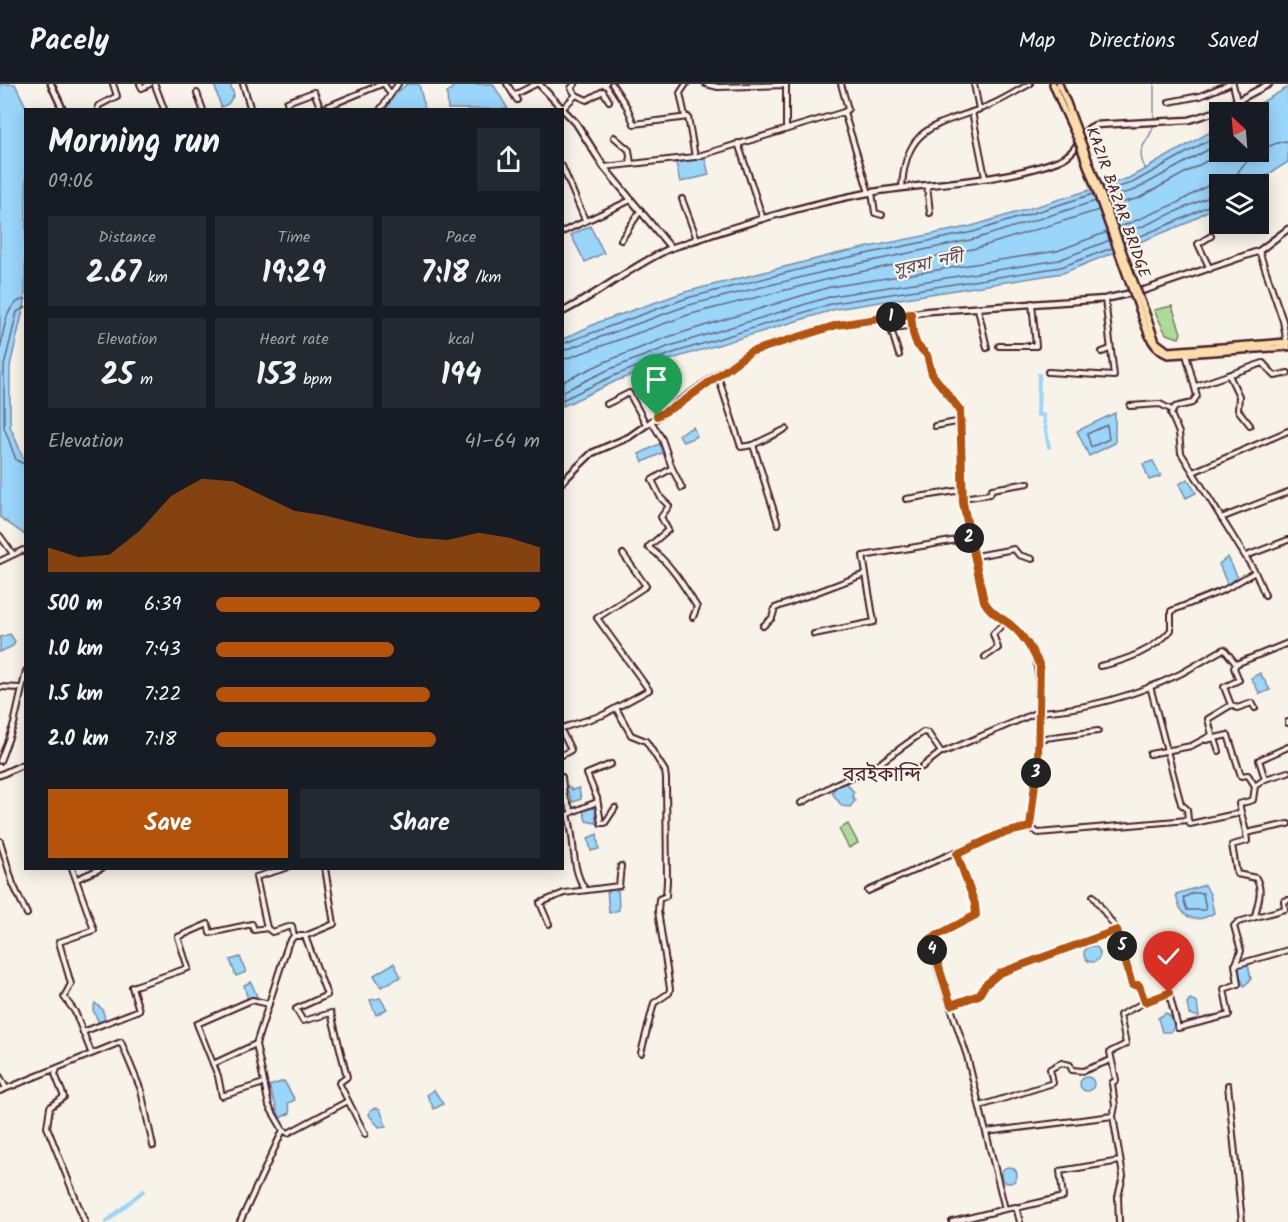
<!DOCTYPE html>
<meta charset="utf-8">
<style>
body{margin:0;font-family:Kalam,"Noto Sans Bengali",sans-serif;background:#242831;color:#f1f3f6;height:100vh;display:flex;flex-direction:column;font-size:22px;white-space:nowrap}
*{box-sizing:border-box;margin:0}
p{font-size:20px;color:#9ea1a6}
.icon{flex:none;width:33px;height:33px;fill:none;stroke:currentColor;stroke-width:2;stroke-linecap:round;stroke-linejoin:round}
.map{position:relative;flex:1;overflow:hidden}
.panel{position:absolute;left:24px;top:24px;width:540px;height:762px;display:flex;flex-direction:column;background:#171b24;border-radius:0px;box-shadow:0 3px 15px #0003}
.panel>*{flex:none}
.needle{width:39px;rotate:334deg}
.controls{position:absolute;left:1209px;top:18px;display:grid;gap:12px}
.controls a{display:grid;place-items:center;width:60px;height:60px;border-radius:0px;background:#171b24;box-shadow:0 3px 15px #0003;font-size:30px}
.pin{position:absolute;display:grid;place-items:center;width:51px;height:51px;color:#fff;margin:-62px -26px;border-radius:50% 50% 50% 0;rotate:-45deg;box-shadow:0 0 6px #0007}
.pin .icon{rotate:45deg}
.km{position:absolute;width:30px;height:30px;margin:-15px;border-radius:50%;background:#222;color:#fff;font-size:16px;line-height:30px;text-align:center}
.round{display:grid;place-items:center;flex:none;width:63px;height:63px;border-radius:0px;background:#242831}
.head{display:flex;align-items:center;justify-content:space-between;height:102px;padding:0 24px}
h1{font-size:33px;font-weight:600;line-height:45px}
.stats{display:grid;grid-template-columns:repeat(3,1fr);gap:9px;height:102px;padding:6px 24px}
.stats div{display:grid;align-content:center;border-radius:0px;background:#242831;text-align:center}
.stats b{font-size:30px;font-weight:600}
.stats small{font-size:16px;font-weight:400}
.stats p{font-size:16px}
.chart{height:168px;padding:12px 24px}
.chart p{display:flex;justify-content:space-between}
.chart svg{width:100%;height:108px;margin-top:6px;fill:#b45309;opacity:.7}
.primary-button{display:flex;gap:12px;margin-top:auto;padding:12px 24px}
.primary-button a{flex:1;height:69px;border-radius:0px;background:#b45309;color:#fff;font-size:24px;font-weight:600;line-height:69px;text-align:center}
.primary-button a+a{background:#242831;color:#f1f3f6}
ul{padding:0 24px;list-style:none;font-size:20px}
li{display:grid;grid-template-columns:96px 72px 1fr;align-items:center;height:45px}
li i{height:15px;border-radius:8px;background:#b45309}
header{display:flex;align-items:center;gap:36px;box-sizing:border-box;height:84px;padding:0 30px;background:#171b24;border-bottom:2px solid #363941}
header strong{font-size:28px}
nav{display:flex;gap:33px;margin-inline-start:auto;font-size:21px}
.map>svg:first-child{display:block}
.green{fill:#addb9a;stroke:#7c7d62;stroke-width:1.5}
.water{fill:#9ad5fa;stroke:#7a8ca7;stroke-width:1.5}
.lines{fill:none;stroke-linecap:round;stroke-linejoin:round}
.shore{stroke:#6a687e;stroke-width:1.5}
.stream{stroke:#7a8ca7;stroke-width:1.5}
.canal{stroke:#9ad5fa;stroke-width:4}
.street-casing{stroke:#4a1f2b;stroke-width:8}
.secondary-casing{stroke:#4a1f2b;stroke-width:9}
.primary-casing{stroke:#4a1f2b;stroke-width:10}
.street{stroke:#f7f3e8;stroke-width:4}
.secondary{stroke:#f7f3e8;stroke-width:4.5}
.primary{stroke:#fbddab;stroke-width:5}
.primary-bridge-casing{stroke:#4a1f2b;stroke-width:10;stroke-linecap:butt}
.primary-bridge{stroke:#fbddab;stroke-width:5}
.route-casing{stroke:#fff;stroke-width:12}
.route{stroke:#b45309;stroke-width:8}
.labels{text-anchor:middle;stroke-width:4.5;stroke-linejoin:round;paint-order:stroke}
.street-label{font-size:16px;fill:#4a1f2b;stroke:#f7f3e8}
.water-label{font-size:18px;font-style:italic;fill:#5e4c5f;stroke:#f7f3e8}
.quarter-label{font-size:20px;fill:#4a1f2b;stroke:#f7f3e8}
</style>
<header>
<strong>Pacely</strong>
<nav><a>Map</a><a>Directions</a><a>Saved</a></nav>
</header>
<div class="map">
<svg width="1288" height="1138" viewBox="0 0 1288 1138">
<rect width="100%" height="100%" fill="#f7f3e8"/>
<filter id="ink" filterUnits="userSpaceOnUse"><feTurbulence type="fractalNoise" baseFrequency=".0167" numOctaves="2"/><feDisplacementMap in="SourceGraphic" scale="12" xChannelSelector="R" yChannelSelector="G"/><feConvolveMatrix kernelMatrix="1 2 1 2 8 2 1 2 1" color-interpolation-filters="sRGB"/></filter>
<g filter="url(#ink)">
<g class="green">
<polygon points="1172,222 1181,249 1179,254 1166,250 1154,226"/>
<polygon points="848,740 858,759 849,764 839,745"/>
</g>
<g class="water">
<polygon points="0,0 15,0 27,25 25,218 10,282 10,342 25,378 25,451 0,433"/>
<polygon points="214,0 230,0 234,11 228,20 221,23"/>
<polygon points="407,0 419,0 425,25 387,25 392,13"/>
<polygon points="456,0 493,0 508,25 448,25 447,9"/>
<polygon points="1288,3 1288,78 1253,100 1220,100 1219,120 1187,139 1063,189 836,225 675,274 616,297 563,322 563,255 599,238 685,208 840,169 972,142 1129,94 1219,43 1220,68 1258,68 1258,28 1245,28"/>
<polygon points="705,74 709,91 680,98 676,79"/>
<polygon points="590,142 604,169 585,178 571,151"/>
<polygon points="1115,329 1115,359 1089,372 1077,347"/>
<polygon points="693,343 697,352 683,358 679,350"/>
<polygon points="661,359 664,368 643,378 639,370"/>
<polygon points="1153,377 1161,392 1149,396 1143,380"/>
<polygon points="1188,395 1196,409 1186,414 1179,400"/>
<polygon points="1228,473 1239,496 1228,502 1219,480"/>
<polygon points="10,550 15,557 13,562 0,568 0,553"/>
<polygon points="1260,589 1270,606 1260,610 1251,594"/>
<polygon points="843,699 847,700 854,708 852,711 855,717 850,723 842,722 832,709 836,702"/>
<polygon points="568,702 572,706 579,704 581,715 573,718 566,705"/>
<polygon points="596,724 596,739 586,737 583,725"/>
<polygon points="597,750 599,765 591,767 588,754"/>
<path d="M1205 801 1210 810 1214 829C1193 842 1179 832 1176 810Z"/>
<polygon points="618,803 619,826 609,829 607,805"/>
<circle cx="1092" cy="870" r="8"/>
<polygon points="240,873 246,888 236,892 230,876"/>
<polygon points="394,879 401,893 381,903 374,891"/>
<polygon points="1248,880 1251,895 1244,902 1239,890 1239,882"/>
<polygon points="251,898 257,912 248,916 244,901"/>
<polygon points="380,914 387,925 376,931 370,916"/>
<polygon points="1190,915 1197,918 1199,933 1189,930 1187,919"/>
<polygon points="95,919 102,925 106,937 99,939 93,926"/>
<polygon points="1166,929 1171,933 1174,942 1171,948 1162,948 1158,934"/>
<circle cx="1087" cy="1000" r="7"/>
<polygon points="284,997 295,1016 288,1019 290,1029 280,1034 269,1002"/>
<polygon points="434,1006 443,1020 434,1025 427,1011"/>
<polygon points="376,1024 380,1025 386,1042 379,1043 369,1031 370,1026"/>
<circle cx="1009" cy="1091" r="8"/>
</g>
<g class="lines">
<g class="shore">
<path d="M1234 100C1236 80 1268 58 1288 57"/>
<polyline points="1104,107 1132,99 1220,50"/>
<polyline points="1107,114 1135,106 1220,59"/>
<polyline points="1110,122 1139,114 1223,68"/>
<polyline points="1118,144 1177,119 1209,101 1227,100"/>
<polyline points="1121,152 1220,108"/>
<polyline points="1124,159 1184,134 1220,116"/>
<polyline points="26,223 17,228 4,282 4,343 16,376 26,381"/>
<polyline points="562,260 687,214 841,175 973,148 1093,110"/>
<path d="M0 266C4 249 4 217 26 215"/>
<polyline points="562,267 689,221 843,183 975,155 1096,117"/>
<polyline points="562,276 691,230 845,191 977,164 1099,126"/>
<polyline points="562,298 607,277 668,253 830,203 1057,167 1107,148"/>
<polyline points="562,308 610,285 670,262 832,212 1059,176 1110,156"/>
<polyline points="562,316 613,292 673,269 834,219 1061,183 1112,164"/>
<polygon points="1107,341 1109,355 1091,363 1087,350"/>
<polygon points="1193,809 1203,809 1206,826 1187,826 1183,814"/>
</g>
<g class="stream">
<polyline points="1154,0 1154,35"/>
<path d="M1146 86C1133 62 1149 61 1154 40"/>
</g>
<g class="canal">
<polyline points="1039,291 1038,331 1043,331 1049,363"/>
<polyline points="106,1138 143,1107"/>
</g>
<defs>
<g id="street">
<polyline points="140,0 142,4 150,0"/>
<polyline points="243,0 250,23"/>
<polyline points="384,0 390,9"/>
<polyline points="507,0 517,16"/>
<polyline points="575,0 571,4 576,11"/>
<polyline points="612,0 627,23 634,40 688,33 695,73"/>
<polyline points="706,0 718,3 786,1"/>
<polyline points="841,0 848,25 844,28 869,109"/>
<polyline points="974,0 979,25"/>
<polyline points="1233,0 1237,17"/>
<polyline points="155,1 164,25"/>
<polyline points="197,9 203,26"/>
<polyline points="514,11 536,0"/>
<polyline points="1169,18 1200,12 1229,0"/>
<polyline points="563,24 576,11 587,16 603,7 609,17"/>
<polyline points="98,26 98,22 117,12 113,0"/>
<polyline points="290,26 287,18 314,8 321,25"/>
<polyline points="319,26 382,0"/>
<polyline points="380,26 398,0"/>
<polyline points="972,28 985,93"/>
<polyline points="685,32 680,9 686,0"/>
<polyline points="786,44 786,1"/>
<polyline points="614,53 629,66 631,80"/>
<polyline points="738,59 763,135"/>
<polyline points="562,82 585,136"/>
<polyline points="604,83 695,73 844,28"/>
<polyline points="927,101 930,129"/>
<path d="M902 104C905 39 939 42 988 22 1003 16 1016 7 1030 0"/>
<polyline points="872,108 875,129 882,131"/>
<polyline points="682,115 697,155"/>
<polyline points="562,148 631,116"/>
<polyline points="621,156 641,126"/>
<polyline points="1259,167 1283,237 1287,260"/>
<polyline points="1210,185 1198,160 1211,152"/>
<polyline points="978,225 987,264"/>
<path d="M911 230 913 250 917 261 927 271 932 290 960 326 963 419 984 517C991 530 1001 533 1012 542 1041 564 1040 595 1038 628 1089 625 1134 612 1180 590 1195 582 1209 573 1224 565L1236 580 1288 559"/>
<polyline points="999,262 1036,262 1032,219"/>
<polyline points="1102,268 1110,265"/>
<polyline points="899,271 891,245 912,241"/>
<polyline points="1048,288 1114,292 1105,215"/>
<polyline points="1229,291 1239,312 1238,326 1250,341"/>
<polyline points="718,292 741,363 753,361 786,345"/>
<polyline points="1196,302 1263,279 1275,292 1288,289"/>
<polyline points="607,320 629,309 646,340"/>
<polyline points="1130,322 1160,320 1172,326"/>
<path d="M651 337 662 355 672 384 652 396 661 414 669 422 661 433 668 446 648 463C669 477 684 502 697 523L693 533"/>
<polyline points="935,342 962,337"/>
<polyline points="753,361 778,440"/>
<polyline points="672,384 682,404"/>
<polyline points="1193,388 1288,347"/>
<polyline points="962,414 990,410 992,405 1028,399"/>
<polyline points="906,415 962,406"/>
<polyline points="1221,434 1288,408"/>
<polyline points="0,452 13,470"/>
<polyline points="976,472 1014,465 1019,471 1032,475"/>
<polyline points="1246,472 1288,456"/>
<polyline points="0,477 23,466 26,468"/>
<polyline points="1255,488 1265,511"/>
<polyline points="763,542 772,534 775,524 865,490"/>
<polyline points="814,550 874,538 863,472 969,454"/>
<polyline points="985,573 998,564 993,550 1005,538"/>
<path d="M1100 582C1125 577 1154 566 1171 546V527L1224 506 1255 488 1181 369 1179 349 1171 330 1175 323 1192 319 1197 312 1186 270"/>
<polyline points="1150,602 1181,720 1187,725 1188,736"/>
<polyline points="0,603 20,604"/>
<polyline points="1231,621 1237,624 1252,619 1255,624"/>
<polyline points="616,624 631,651 646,657 665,687 666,695 667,797 666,812 659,815 658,827 670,905 669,909 654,919 641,969"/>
<polyline points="1288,638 1288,639"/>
<polyline points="562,644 603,631 649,606 597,534 646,502 623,470"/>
<polyline points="562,648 571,666 562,671"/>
<polyline points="1038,655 1098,647"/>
<polyline points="1215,655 1219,667"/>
<polyline points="1206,656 1228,651 1241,692 1248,691 1255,702"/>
<polyline points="1150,670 1191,662 1212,651 1208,635 1231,621 1224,603 1239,596 1234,584 1236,580"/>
<polyline points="0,677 14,640 26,587"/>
<polyline points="611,680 587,690 597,714 601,739 605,739 615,724"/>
<polyline points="922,683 941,668"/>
<path d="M562 693 564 712 572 728 568 731C576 756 570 783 585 805"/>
<polyline points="1265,695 1288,688"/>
<polyline points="801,719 837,699 873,684 923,648 928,649 941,668 944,668 1038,628 1038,673 1030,743"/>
<polyline points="572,728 597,718"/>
<polyline points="1030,743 1038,749 1188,736 1190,740 1240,729"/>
<polyline points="1246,748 1239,720 1253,716 1255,702 1265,695 1259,676 1288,663"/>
<polyline points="0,757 13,800 27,830"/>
<polyline points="957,770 975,820 976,831 930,855 929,858 967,972 1005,1125 1016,1123 1020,1138"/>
<polyline points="72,784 94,846 59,858 71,900 64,913 75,928 91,968"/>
<polyline points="325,784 334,840 305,852 294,852 288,860 256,960 269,1022 283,1046 288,1049 348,1017"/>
<polyline points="77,795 102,784"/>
<polyline points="868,807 955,768 957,770 1000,750 1030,743"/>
<polyline points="1093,812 1117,846 1132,901 1139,901 1145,918 1120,931 1126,960 1110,968 1116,996 1112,999 1115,1022 1113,1032 1123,1092 1118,1113 1119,1138"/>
<path d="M1255 833C1257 818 1264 809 1256 794L1237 790 1232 761 1247 757 1246 749 1288 740"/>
<polyline points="549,840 540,819 564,809 619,802 621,782"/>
<polyline points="267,844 256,793 286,784"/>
<polyline points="305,852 327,911 296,925 303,937 331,929 347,993 339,999 365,1050"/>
<polyline points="1236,880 1241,867 1234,842 1238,838 1285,825 1284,817 1288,816"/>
<polyline points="1145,918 1169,909 1178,944 1229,931 1224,905 1238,900 1235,881 1288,866"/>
<polyline points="951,921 979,911 985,901 1000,889 1117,846"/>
<polyline points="83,948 139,926 132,903 188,884 178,853 208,840 210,849 252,840 254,846 267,844 272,848 292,842 294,852"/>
<polyline points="213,980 256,960"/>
<polyline points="57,985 55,990 64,1013 50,1023 47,1043 85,1138"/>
<polyline points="0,993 6,1004"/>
<polyline points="264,999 222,1012 218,992 197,940 252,916 269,920"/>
<polyline points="1228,1001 1242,1138"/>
<polyline points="0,1007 121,958 141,1006 153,1062"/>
<polyline points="980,1022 1053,999 1050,985 1061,979 1070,981 1072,986 1083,987 1111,976"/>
<polyline points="986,1048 1113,1032"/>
<polyline points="1016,1124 1063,1113 1060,1087 1120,1077"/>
<polyline points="240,1138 283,1046"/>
<polyline points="952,1138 1005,1125"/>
</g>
<g id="secondary">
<polyline points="51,0 63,26"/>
<path d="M539 0 576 39 604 83 671 164C736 142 805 120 873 108 933 98 999 99 1057 77 1082 68 1077 48 1095 41L1189 36 1218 27 1269 0"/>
<path d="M562 228C600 209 633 181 671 164"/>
<polyline points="562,398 592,369 629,353 750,268 837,241 929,227 1105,215 1145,206 1259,167 1288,145"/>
<polyline points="0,691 26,679"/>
</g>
<g id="primary">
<polyline points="1053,0 1062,22"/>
<polyline points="1059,0 1067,19"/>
<polyline points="1145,227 1156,258 1168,267 1288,258"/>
<path d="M1140 228C1147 246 1150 264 1168 271L1288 263"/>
</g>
</defs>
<use href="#street" class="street-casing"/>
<use href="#secondary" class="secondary-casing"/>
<use href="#primary" class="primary-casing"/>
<use href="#street" class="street"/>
<use href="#secondary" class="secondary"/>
<use href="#primary" class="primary"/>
<defs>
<g id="primary-bridge">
<polyline points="1067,19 1145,227"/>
<polyline points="1062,22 1079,59 1140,228"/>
</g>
</defs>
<use href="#primary-bridge" class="primary-bridge-casing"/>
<use href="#primary-bridge" class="primary-bridge"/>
</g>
</g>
<g class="lines" filter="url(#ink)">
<defs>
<path id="route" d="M657 332 681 319 750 268 837 241 911 230 913 250 917 261 927 271 932 290 960 326 963 419 984 517C991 530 1001 533 1012 542 1024 552 1034 569 1040 582L1038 673 1030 743 1000 750 957 770 975 820 976 831 930 855 951 921 979 911 985 901 1000 889 1117 846 1132 901H1139L1145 918 1169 909"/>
</defs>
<use href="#route" class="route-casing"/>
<use href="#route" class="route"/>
</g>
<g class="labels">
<g class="street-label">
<text transform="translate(1119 118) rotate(70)" y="6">KAZIR BAZAR BRIDGE</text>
</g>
<g class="water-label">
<text transform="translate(928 179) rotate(-12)" y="6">সুরমা নদী</text>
</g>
<g class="quarter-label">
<text x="882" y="697">বরইকান্দি</text>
</g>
</g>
</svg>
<div class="controls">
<a><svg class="needle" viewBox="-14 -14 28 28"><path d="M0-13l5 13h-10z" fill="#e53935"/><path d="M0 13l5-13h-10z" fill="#9ea1a6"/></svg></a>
<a><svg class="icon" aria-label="layers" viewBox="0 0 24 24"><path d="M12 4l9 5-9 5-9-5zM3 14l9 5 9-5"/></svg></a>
</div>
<div class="pin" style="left:657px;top:332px;background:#1e9e55"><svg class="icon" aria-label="arrive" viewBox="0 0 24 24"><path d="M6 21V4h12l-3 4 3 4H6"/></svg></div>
<div class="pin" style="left:1169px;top:909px;background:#d93025"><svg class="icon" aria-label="check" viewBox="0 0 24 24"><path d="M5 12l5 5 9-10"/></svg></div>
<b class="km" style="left:891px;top:233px">1</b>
<b class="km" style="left:969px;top:454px">2</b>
<b class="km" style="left:1036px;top:689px">3</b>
<b class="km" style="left:932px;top:866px">4</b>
<b class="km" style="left:1122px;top:862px">5</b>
<section class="panel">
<div class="head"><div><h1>Morning run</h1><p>09:06</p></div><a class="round"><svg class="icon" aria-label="share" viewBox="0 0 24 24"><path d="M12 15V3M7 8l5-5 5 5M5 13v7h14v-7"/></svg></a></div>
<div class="stats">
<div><p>Distance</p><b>2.67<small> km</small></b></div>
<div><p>Time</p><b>19:29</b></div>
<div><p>Pace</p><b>7:18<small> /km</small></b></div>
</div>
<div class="stats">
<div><p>Elevation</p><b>25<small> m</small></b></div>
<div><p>Heart rate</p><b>153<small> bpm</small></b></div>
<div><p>kcal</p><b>194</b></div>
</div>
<div class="chart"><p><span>Elevation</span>41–64 m</p>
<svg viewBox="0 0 160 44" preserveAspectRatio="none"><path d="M0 44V34L10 38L20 37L30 27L40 13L50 6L60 7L70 13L80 19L90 21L100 24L110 27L120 30L130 31L140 28L150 30L160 34V44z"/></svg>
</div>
<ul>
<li><b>500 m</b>6:39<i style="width:100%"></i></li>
<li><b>1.0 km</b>7:43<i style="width:55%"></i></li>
<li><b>1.5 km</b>7:22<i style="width:66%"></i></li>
<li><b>2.0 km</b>7:18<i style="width:68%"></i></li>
</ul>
<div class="primary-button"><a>Save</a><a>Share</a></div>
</section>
</div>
